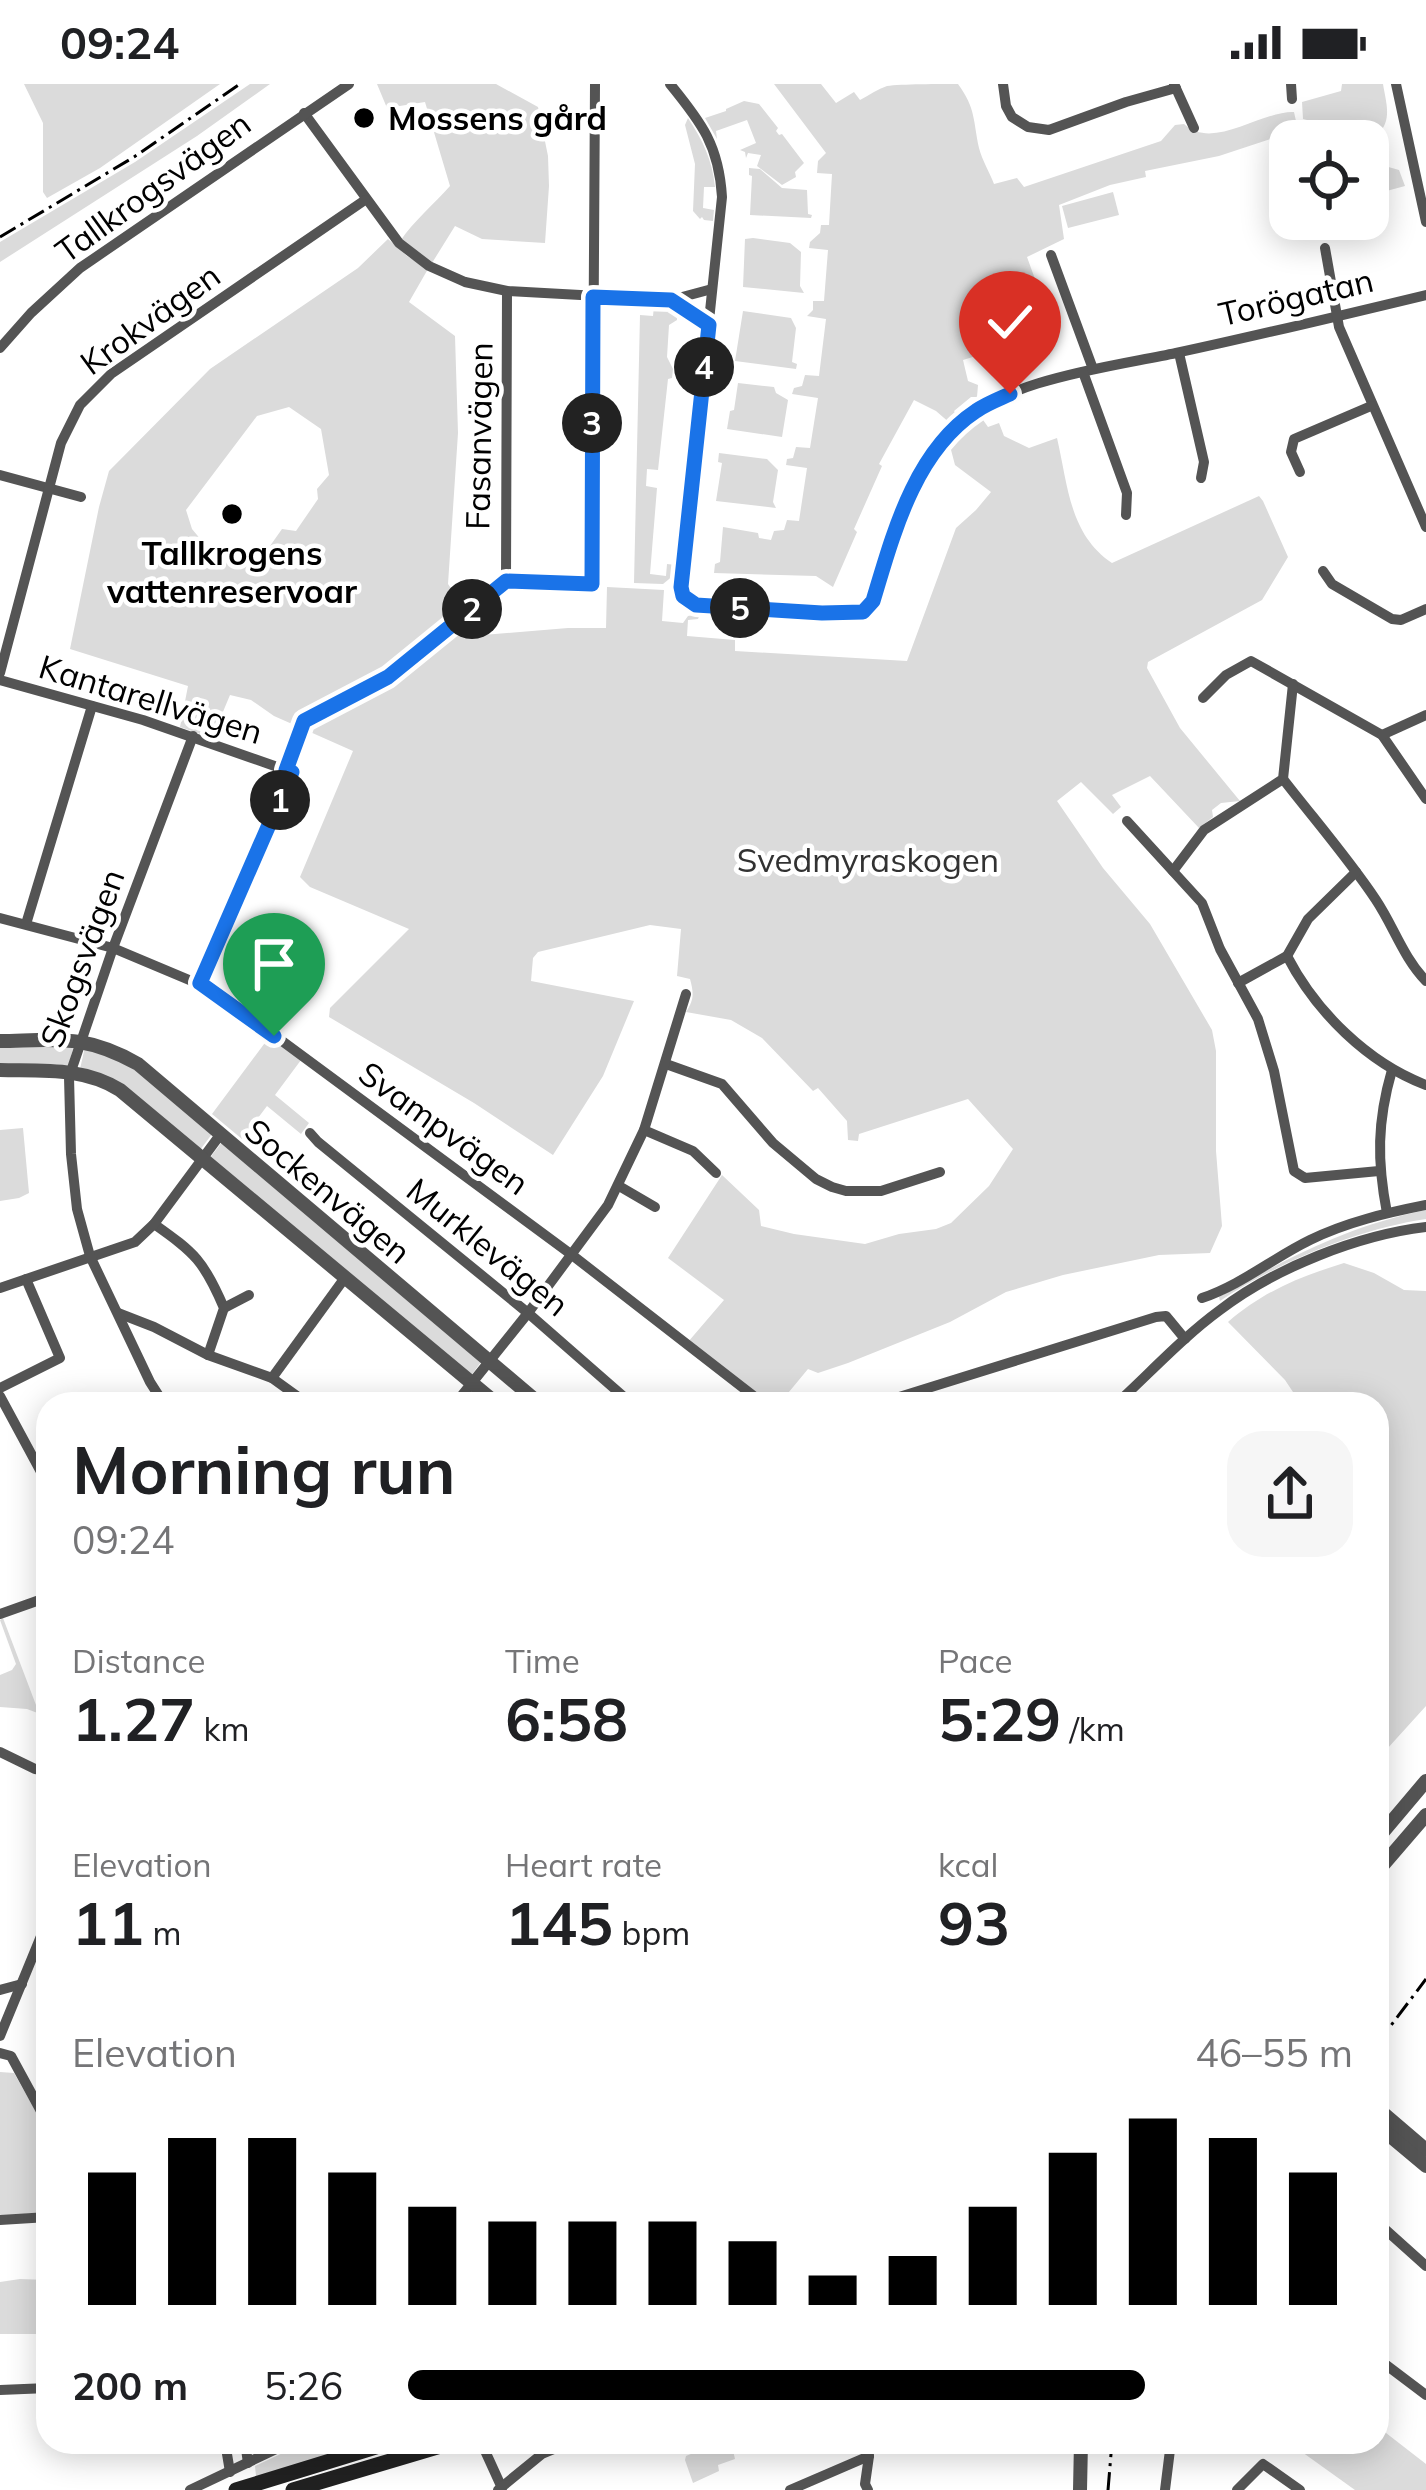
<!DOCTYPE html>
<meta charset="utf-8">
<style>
body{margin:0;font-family:Mulish,sans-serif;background:#f6f6f6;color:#202124;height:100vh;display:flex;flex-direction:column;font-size:45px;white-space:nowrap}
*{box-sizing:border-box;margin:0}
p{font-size:39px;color:#757577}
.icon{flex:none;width:66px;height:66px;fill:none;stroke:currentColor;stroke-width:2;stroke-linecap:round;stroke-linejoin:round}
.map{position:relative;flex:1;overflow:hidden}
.side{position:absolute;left:36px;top:1308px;width:1353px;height:1062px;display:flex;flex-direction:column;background:#fff;border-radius:36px;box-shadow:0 6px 30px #0003}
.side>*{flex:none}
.controls{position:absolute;left:1269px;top:36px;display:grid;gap:24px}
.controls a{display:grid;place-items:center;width:120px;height:120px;border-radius:24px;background:#fff;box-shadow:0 6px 30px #0003;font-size:60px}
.pin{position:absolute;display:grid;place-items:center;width:102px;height:102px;color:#fff;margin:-123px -51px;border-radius:50% 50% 50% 0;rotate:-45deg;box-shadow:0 0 12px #0007}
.pin .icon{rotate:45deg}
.km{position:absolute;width:60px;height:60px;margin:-30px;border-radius:50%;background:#222;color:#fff;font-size:33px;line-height:60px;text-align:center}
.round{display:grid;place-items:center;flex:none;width:126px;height:126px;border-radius:36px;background:#f6f6f6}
.summary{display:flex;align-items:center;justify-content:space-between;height:204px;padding:0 36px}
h1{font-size:66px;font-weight:700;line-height:90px}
.figures{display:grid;grid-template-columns:repeat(3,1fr);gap:18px;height:204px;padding:12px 36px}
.figures div{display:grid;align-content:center}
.figures b{font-size:60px;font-weight:700}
.figures small{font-size:33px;font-weight:400}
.figures p{font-size:33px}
.chart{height:336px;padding:24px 36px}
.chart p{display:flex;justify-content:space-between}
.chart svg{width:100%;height:216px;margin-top:12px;stroke:#000;stroke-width:6}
ul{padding:0 36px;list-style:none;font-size:39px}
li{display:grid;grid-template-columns:192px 144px 1fr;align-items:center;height:90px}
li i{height:30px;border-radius:15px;background:#000}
.status{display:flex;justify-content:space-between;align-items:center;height:84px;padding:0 60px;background:#fff;direction:ltr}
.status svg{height:33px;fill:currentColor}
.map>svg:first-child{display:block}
.green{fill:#dbdbdb;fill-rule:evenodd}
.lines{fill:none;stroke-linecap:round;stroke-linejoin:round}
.minor{stroke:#545454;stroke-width:10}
.tertiary{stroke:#545454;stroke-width:14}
.secondary{stroke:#212121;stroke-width:15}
.rail{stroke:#000;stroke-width:3;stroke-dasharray:18 6 3 6;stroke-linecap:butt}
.route-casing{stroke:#fff;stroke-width:24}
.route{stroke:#1a73e8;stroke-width:15}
.poi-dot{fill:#000;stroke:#fff;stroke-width:4.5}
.labels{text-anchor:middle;stroke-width:9;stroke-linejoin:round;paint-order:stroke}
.poi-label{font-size:33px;font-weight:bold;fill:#000;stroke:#fff;text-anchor:start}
.street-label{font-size:33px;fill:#000;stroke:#fff}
.park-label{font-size:33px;fill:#323232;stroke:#fff}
</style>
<div class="status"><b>09:24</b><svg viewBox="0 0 49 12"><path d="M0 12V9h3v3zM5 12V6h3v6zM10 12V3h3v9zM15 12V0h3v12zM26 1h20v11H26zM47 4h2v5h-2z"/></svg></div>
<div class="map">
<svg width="1426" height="2406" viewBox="0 0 1426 2406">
<rect width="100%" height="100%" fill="#fff"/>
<g class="green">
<polygon points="24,0 220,0 100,84 47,114 43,108 43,39"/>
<polygon points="250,0 270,0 197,52 0,178 0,158 135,78"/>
<path d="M377 0H496L538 23 548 72 549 102 545 159 482 155 455 142 432 179 401 156C412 139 435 119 450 102L425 18 387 24Z"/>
<path d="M774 0H821L836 19 854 8 860 16C869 11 878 5 887 2 900 0 941 0 958 0 976 25 973 36 979 64 982 76 990 89 994 100L1017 94 1024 103 1161 57 1175 41 1184 40C1213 67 1260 27 1294 28L1298 46 1219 72 1145 87 1146 93 1110 101 1059 121 1064 155 1027 173 1057 256 1029 263 1021 258 963 276 968 297 978 301 977 313H971L954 327 958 334 951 340 936 327 914 316 879 380 882 382 854 445 857 448 833 503 816 492 714 489 715 480 720 478 723 443 758 449 759 454 771 456 774 447 784 446 787 436 799 437 807 384 786 381 787 375 793 374 796 363 810 364 818 314 792 310 794 304 802 302 805 291 819 292 826 235 807 232 813 226V217H824L828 166 809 164 810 158 820 149 821 141H829L832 90 817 89 818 77 826 69Z"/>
<path d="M1342 0H1383C1386 19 1393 37 1377 51L1376 58 1385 63 1378 80 1399 86 1405 102 1368 112V57H1313L1307 36 1303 35 1302 18 1341 7Z"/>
<polygon points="744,17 759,20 778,44 776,47 779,51 782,50 804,79 795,88 796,93 782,101 757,82 761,71 748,69 746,74 745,68 740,66 756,59 747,36 716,47 717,55 705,34 726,27 726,25"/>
<path d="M688 34C703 57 712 75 715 103H704L703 124 714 126 713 137 704 136 702 133 700 135 693 127 695 80 685 41Z"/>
<polygon points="749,84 760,85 782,104 807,106 808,130 812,131 811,134 750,131 752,92 749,91"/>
<polygon points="1113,108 1119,131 1068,144 1062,122"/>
<polygon points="753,154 790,159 801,168 800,202 804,209 743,203 745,155"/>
<path d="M388 155 407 172 428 185 409 218 455 252 458 349 448 500 483 551 568 544H606L607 503 664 506 662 537 683 539 688 532 700 530 698 535 688 536 687 552 735 556V567L907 577 956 444 976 426 991 408 955 381 950 362 981 333 988 343 999 339 1004 352 1029 364 1057 354C1068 401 1069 450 1112 479L1259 412 1263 417 1288 473 1262 516 1148 578 1147 584 1180 644 1240 717 1221 719 1212 726 1213 733 1199 744 1150 692 1112 711 1121 723 1113 730 1081 698 1057 717 1103 784 1150 840 1212 946 1216 967V1067L1222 1142 1210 1169 1159 1171 1063 1191 1006 1208 950 1238 848 1279 818 1289 808 1285 779 1320H772L688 1258 724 1216 668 1174 722 1091 759 1126 761 1142 794 1150 865 1160 899 1150 936 1145 951 1139 989 1102 1013 1065 968 1015 859 1050 858 1057 848 1056 847 1037 818 1004 813 1007 762 954 731 936 686 928C694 916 694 909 690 895L677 892 681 845 650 841 538 868 533 874 531 897 634 917 603 992 553 1071 474 1019 329 933 330 924 409 845 310 803 300 793 353 667 274 632 251 616 230 611 212 654 180 643 188 602 70 565 99 423 109 387 210 285 358 184ZM289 323 321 345 329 391 317 405 318 415 296 447 282 445 265 469 231 479 217 475 192 445 186 426 257 332Z"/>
<polygon points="654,222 670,223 677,228 677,236 669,241 667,273 673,285 672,294 668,295 658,386 647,385 646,402 657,404 650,490 666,492 667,480 676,481 674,491 663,500 634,499 640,231 653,232"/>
<polygon points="743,227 791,234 796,244 792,278 797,280 796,285 735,277"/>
<polygon points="738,299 774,303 776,309 788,316 782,353 727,345 730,327 734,326"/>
<polygon points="719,369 767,375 778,386 773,418 776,424 716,417 722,379 718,378"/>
<polygon points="270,952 301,976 275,1011 309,1039 301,1050 267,1022 242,1055 212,1030"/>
<polygon points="0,961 70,962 73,965 68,983 0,982"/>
<path d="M85 963 129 980 212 1050 200 1066C164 1036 127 994 80 985Z"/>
<polygon points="23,1044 29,1109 19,1114 0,1117 0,1046"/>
<polygon points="222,1058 481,1278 470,1293 209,1075"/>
<path d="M1426 1126V1135C1358 1145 1278 1178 1220 1217L1219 1213C1290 1173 1345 1143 1426 1126Z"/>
<path d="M1344 1179 1374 1189 1404 1206 1426 1207V1622L1377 1676V1320H1301L1285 1296 1228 1238C1264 1207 1299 1193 1344 1179Z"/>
<polygon points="3,1534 36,1621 48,1629 48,1633 27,1625 0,1623 0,1591 12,1586 16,1580 0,1536"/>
<polygon points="0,1988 14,1989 48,2049 48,2128 0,2132"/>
<polygon points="20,2195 48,2196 48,2250 0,2250 0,2198"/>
<polygon points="1377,2342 1426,2380 1426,2406 1355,2406 1288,2358 1377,2358"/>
<polygon points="306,2358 375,2358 260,2394 256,2392 255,2382"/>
<polygon points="703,2358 731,2358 735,2375 718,2381 719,2387 693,2399 685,2376 686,2372 705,2364"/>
</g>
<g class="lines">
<g class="minor">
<path d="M670 0C702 39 719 62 722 113L681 503 683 512 696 521 822 529 863 528 873 517C892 456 907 393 954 345 1002 295 1111 283 1176 269 1260 251 1343 231 1426 211"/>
<polyline points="1003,0 1006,22 1012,33 1028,43 1049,46 1126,18 1176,4"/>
<polyline points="1174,0 1194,44"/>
<polyline points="1291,0 1292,15"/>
<polyline points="1396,0 1426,138"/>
<polyline points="304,29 399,159 429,182 465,198 507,207 671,216 712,205"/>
<polyline points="1325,164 1339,243 1426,443"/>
<polyline points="1051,171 1093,285"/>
<polyline points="671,216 709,241"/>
<polyline points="0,264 31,229 80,184 349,0"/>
<polyline points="1179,269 1204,378 1201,394"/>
<polyline points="1083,288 1127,409 1126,431"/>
<polyline points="1300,388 1291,368 1294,355 1371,322"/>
<polyline points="0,391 81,413"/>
<polyline points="1323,487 1332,500 1392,535 1401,536 1426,525"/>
<polyline points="506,497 507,207"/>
<polyline points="0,589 61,359 80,321 111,290 365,116"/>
<polyline points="0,596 143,636 286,686"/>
<polyline points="1203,614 1226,591 1251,577 1382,651 1426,715"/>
<polyline points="1382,651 1426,631"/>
<path d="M1283 695C1314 735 1348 774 1376 816 1394 843 1403 873 1426 897"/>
<polyline points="1127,737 1202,819 1220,865 1258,935 1274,987 1294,1087 1305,1094 1379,1087"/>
<polyline points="1173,787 1204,746 1283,695 1293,600"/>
<polyline points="0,834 113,864 213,906 572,1171 764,1320"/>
<polyline points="26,840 92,622"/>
<path d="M1287 872C1316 928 1368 979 1426 1001"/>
<polyline points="200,899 292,688 286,686 304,637 388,593 506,497 592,500 595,0"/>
<polyline points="1238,899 1287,872 1308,835 1356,788"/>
<polyline points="666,980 722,1000 773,1059 816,1095 832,1103 846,1107 881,1107 940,1088"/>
<polyline points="644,1046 693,1067 716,1089"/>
<polyline points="310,1049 318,1058 528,1229 632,1320"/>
<polyline points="619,1102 655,1123"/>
<path d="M1387 1129C1377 1077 1377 1038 1392 986"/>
<path d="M154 1140C195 1169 204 1177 224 1224L208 1271"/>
<polyline points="0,1204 135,1158 154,1140 220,1051"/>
<path d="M1202 1214C1241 1201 1273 1174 1310 1156 1347 1138 1386 1129 1426 1121"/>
<polyline points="224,1224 249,1211"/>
<polyline points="118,1229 154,1243 208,1271 272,1294 308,1320"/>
<polyline points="272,1294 344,1195"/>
<polyline points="0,1304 60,1274 26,1195"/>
<polyline points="0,1312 48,1401"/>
<polyline points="164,1320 150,1298 90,1172 77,1125 71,1070 69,993 113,864 193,652"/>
<polyline points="455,1320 528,1229 608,1121 644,1046 686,910"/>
<polyline points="887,1320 896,1314 1156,1233 1166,1232 1185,1255"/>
<path d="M1116 1320C1150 1289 1183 1253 1220 1226 1275 1184 1358 1151 1426 1143"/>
<polyline points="0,1530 48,1513"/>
<polyline points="0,1668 35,1685 48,1687"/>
<polyline points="0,1906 22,1900"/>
<polyline points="0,1952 44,1845 48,1809"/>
<polyline points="0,1969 11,1972 48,2040"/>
<polyline points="0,2136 48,2133"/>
<polyline points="1377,2138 1426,2182"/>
<polyline points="1377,2274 1426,2311"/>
<polyline points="0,2306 48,2304"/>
<polyline points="225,2358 230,2388"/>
<polyline points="245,2358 248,2379"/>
<polyline points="481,2358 502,2404"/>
<polyline points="190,2406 291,2358"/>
<polyline points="498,2406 542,2370 571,2358"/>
<polyline points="790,2406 869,2372"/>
<polyline points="868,2406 865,2400 869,2372"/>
<polyline points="1165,2406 1171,2358"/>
<polyline points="1237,2406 1263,2380 1300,2406"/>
</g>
<g class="tertiary">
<path d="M0 957C58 956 85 950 138 980L540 1320"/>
<path d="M0 986C42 987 83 983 120 1006L497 1320"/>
<polyline points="1377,1755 1426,1697"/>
<polyline points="1377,1788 1426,1731"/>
<polyline points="1377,2024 1426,2066"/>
<polyline points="1377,2041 1426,2082"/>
<polyline points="1080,2406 1081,2358"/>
</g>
<g class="secondary">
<polyline points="236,2406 392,2358"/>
<polyline points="293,2406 454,2358"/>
</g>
<g class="rail">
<polyline points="0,153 134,73 240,0"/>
<polyline points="1377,1960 1426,1895"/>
<polyline points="1108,2406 1112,2358"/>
</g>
</g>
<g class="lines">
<defs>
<path id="route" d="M274 952 200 899 292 688 286 686 304 637 388 593 506 497 592 500 593 213 671 216 709 241 681 503 683 512 696 521 822 529 863 528 873 517C893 451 914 368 976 327 986 320 999 315 1010 310"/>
</defs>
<use href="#route" class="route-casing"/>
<use href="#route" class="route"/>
</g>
<g class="poi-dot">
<circle cx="364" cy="34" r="12"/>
<circle cx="232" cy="430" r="12"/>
</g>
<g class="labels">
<g class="poi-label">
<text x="388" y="46">Mossens gård</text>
<text x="232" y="481" text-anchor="middle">Tallkrogens<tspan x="232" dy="38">vattenreservoar</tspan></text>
</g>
<g class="street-label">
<text transform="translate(153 103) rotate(-36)" y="12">Tallkrogsvägen</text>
<text transform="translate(1296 213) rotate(-13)" y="12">Torögatan</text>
<text transform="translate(150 235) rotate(-36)" y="12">Krokvägen</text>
<text transform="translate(479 352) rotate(-89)" y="12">Fasanvägen</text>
<text transform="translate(151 615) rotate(17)" y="12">Kantarellvägen</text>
<text transform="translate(82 874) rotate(-70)" y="12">Skogsvägen</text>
<text transform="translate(444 1044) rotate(36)" y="12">Svampvägen</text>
<text transform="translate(328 1107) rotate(40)" y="12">Sockenvägen</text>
<text transform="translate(488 1163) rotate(39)" y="12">Murklevägen</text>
</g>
<g class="park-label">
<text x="868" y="788">Svedmyraskogen</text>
</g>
</g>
</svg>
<div class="controls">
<a><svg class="icon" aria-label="locate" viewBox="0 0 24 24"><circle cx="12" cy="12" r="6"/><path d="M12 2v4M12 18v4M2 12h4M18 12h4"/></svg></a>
</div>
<div class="pin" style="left:274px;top:952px;background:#1e9e55"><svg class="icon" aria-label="arrive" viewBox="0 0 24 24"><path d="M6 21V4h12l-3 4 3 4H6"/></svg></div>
<div class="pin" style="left:1010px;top:310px;background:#d93025"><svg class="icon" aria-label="check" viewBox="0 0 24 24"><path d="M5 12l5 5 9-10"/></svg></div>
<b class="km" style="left:280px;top:716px">1</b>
<b class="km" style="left:472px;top:525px">2</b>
<b class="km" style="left:592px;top:339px">3</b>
<b class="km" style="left:704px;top:283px">4</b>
<b class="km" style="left:740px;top:524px">5</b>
<section class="side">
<div class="summary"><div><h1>Morning run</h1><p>09:24</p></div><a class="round"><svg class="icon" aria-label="share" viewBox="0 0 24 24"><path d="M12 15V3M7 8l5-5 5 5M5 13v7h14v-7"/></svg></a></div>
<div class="figures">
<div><p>Distance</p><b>1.27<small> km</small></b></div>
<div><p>Time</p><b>6:58</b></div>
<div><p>Pace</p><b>5:29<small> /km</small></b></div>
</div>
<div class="figures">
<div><p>Elevation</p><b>11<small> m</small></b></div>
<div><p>Heart rate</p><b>145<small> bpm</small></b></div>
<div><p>kcal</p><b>93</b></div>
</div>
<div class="chart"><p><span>Elevation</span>46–55 m</p>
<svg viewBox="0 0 160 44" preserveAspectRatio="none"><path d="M5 44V17M15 44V10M25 44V10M35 44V17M45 44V24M55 44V27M65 44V27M75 44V27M85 44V31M95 44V38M105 44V34M115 44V24M125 44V13M135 44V6M145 44V10M155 44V17"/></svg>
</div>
<ul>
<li><b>200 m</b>5:26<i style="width:78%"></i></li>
</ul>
</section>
</div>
